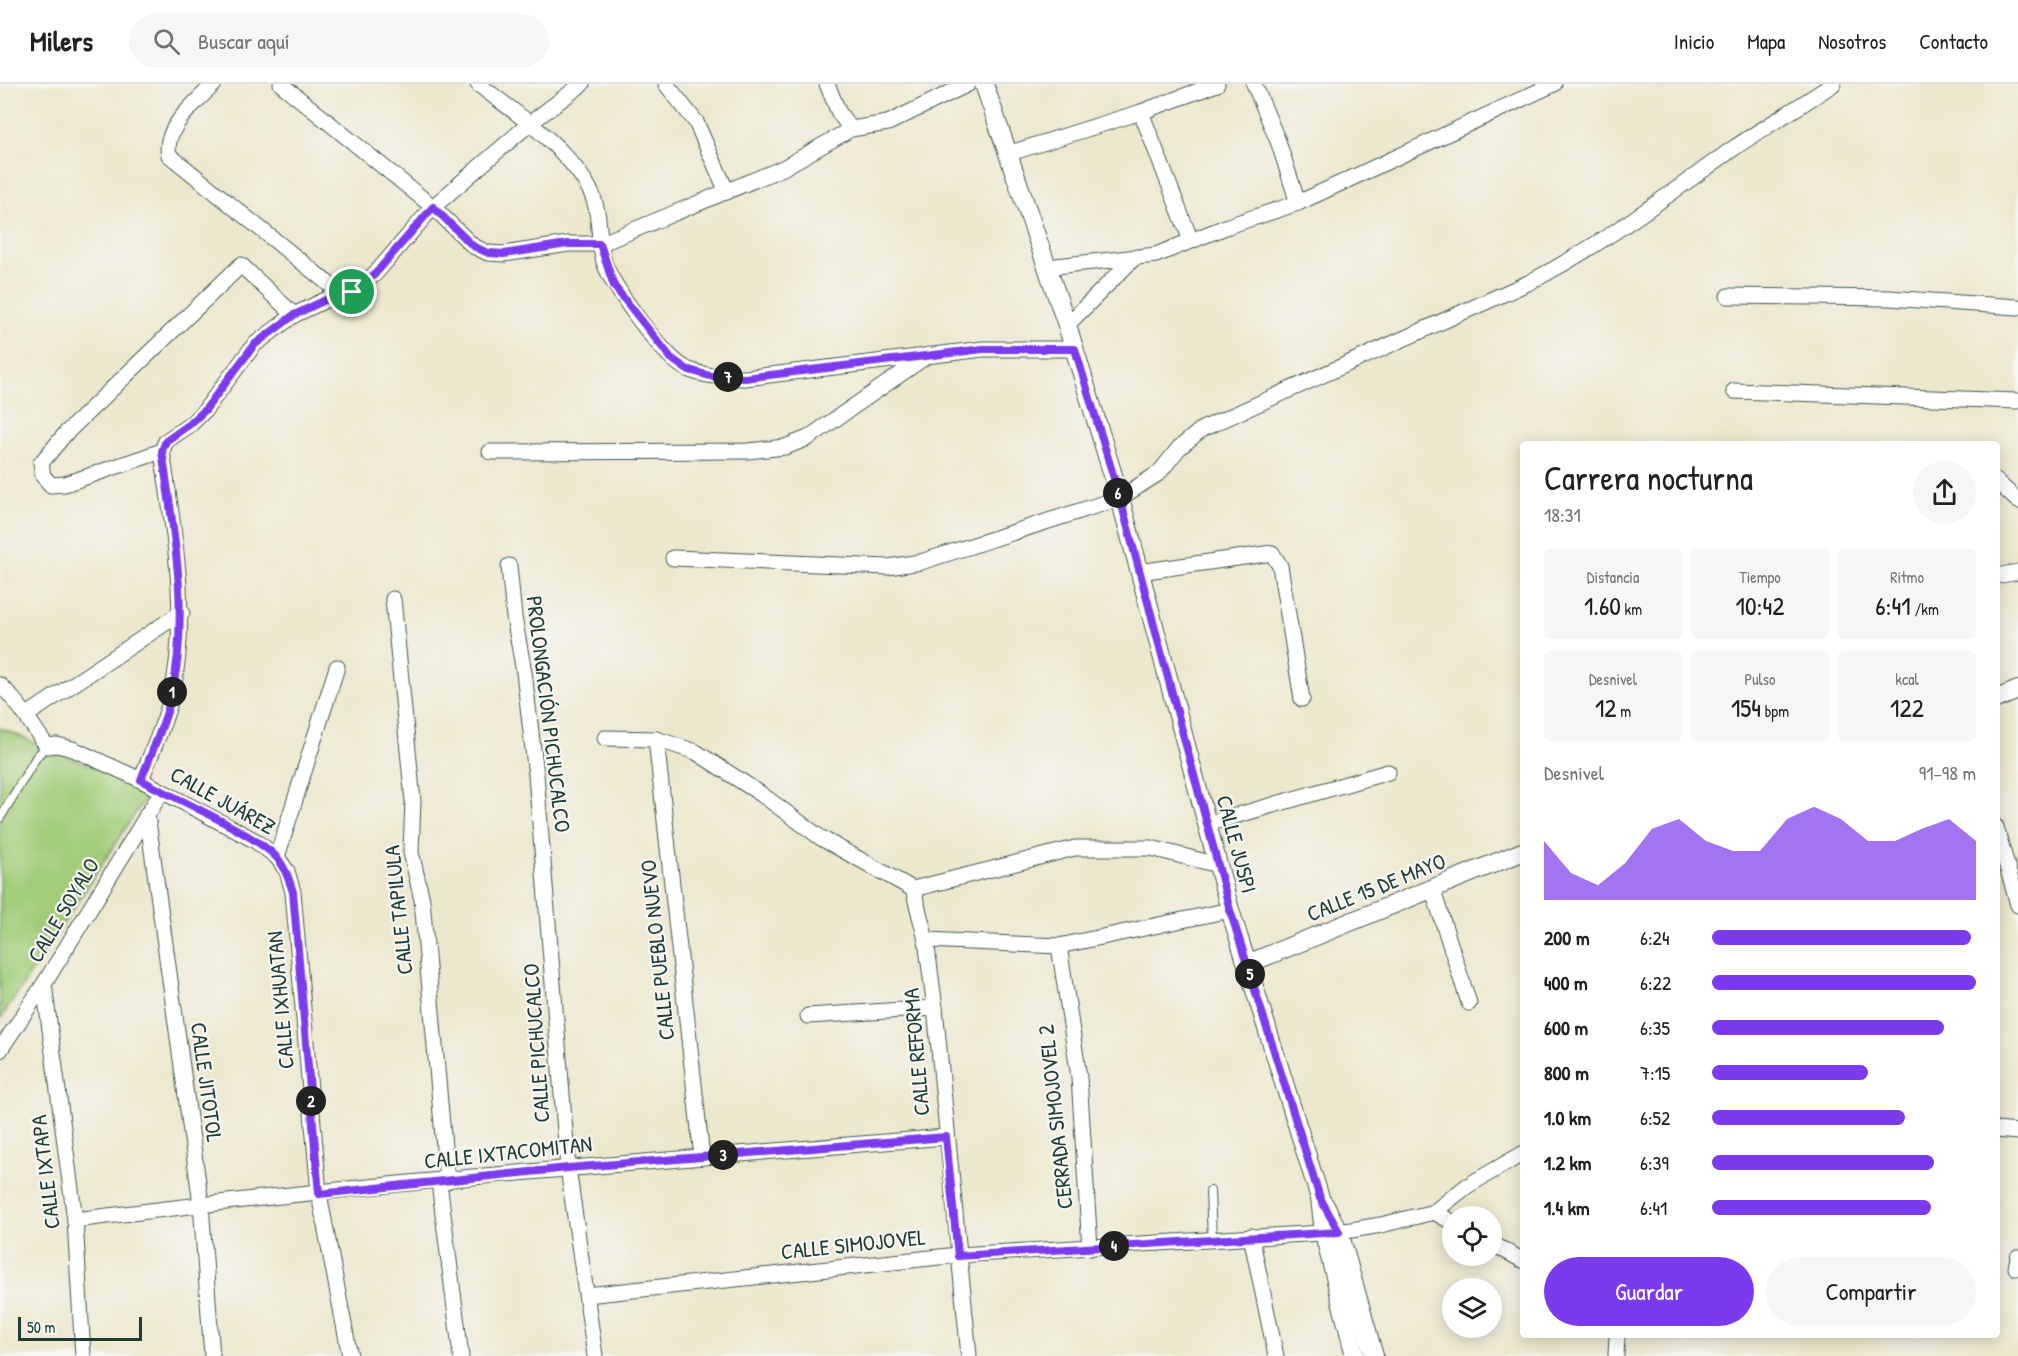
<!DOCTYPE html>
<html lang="es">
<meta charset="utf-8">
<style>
body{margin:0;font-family:"Patrick Hand",sans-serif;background:#f6f6f6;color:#202124;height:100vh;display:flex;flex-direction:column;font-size:22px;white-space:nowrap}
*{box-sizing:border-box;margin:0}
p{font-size:20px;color:#757577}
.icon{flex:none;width:33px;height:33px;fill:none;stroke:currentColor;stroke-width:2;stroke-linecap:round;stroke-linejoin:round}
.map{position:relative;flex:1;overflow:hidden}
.details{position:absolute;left:1520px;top:357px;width:480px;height:897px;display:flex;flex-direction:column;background:#fff;border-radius:6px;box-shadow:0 3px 15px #0003}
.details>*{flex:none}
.buttons{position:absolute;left:1442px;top:1122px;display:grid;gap:12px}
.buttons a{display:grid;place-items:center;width:60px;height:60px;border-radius:50%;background:#fff;box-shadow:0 3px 15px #0003;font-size:30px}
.scale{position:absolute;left:18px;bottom:15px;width:124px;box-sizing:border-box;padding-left:6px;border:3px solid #1f3d34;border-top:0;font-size:16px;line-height:21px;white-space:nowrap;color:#1f3d34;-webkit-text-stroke:4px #f6f6f2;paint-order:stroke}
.pin{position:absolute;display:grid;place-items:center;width:51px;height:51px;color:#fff;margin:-26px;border:3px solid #fff;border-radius:50%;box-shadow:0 2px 6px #0007}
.km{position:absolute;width:30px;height:30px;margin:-15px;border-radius:50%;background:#222;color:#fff;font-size:16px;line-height:30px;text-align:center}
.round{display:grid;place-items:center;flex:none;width:63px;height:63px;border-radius:32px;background:#f6f6f6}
.head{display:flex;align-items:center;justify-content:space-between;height:102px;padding:0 24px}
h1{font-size:33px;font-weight:600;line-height:45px}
.figures{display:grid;grid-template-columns:repeat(3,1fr);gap:9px;height:102px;padding:6px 24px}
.figures div{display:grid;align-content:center;border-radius:6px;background:#f6f6f6;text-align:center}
.figures b{font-size:26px;font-weight:600}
.figures small{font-size:16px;font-weight:400}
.figures p{font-size:16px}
.chart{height:168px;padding:12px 24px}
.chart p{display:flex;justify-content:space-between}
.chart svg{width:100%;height:108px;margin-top:6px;fill:#7c3aed;opacity:.7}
.cta{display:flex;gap:12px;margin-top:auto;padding:12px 24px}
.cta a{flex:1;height:69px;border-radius:36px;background:#7c3aed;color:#fff;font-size:24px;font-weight:600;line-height:69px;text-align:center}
.cta a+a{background:#f6f6f6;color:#202124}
ul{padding:0 24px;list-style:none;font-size:20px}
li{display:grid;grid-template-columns:96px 72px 1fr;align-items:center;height:45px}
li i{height:15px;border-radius:8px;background:#7c3aed}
header{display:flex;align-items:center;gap:36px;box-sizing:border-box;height:84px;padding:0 30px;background:#fff;border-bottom:2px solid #e0e0e0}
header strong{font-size:28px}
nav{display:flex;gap:33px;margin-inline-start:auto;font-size:21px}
.search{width:420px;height:54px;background:#f6f6f6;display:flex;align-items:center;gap:15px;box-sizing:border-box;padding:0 21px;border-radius:33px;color:#757577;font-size:22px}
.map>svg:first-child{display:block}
.green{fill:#a2cc78;stroke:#608456;stroke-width:1.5}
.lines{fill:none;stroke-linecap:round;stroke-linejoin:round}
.service-casing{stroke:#3e564b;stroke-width:10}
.minor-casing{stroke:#3e564b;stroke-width:17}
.tertiary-casing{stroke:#3e564b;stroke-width:20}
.service{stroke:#fff;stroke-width:8}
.minor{stroke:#fff;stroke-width:15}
.tertiary{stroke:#fff;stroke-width:18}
.route-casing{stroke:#fff;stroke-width:12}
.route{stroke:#7c3aed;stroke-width:8}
.labels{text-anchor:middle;stroke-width:4.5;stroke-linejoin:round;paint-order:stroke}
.street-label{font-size:22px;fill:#1f3d34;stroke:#f6f6f2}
</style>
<header>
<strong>Milers</strong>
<div class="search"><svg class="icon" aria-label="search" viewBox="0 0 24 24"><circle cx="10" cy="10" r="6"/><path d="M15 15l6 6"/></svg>Buscar aquí</div>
<nav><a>Inicio</a><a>Mapa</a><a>Nosotros</a><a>Contacto</a></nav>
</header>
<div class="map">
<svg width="2018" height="1272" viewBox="0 0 2018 1272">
<rect width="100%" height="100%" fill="#f6f6f2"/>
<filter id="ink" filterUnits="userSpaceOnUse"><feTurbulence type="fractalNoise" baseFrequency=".0167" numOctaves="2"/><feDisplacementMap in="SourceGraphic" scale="12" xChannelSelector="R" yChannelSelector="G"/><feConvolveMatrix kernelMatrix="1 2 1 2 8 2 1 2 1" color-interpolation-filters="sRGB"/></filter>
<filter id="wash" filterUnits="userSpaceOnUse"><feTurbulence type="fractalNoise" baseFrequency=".008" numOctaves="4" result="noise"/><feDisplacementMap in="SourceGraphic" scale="24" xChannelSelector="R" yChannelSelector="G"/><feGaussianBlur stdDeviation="1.35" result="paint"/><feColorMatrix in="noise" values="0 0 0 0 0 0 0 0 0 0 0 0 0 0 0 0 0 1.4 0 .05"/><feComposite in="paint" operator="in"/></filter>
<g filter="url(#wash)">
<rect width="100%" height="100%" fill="#ede7cd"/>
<polygon class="green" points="0,644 150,707 0,936"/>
</g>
<g filter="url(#ink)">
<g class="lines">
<defs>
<g id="service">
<polyline points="0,734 37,672 47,662"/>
<polyline points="1210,1107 1212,1155"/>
</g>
<g id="minor">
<path d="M214 0C197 18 162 44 169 71L340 209"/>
<polyline points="281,0 433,123 473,162 488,169 504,170 568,160 600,160 783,84 851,45 888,39 968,0"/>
<path d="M478 0C515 29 561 58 586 99 603 126 596 149 604 178 611 201 665 276 687 285 705 293 726 293 745 294L983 265H1075"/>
<polyline points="666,0 696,38 727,108"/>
<polyline points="827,0 839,29 851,45"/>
<polyline points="1254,0 1278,57 1298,119"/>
<polyline points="1141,28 1191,157"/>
<polyline points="1007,70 1141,28 1217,0"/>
<polyline points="1047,183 1156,171 1228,142 1298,119 1554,0"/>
<polyline points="1728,212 1889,214 2018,223"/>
<polyline points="1067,241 1133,175"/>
<polyline points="1734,307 2018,317"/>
<polyline points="162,367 65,400 51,401 43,392 41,379 66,349 241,181 294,231"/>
<polyline points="490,368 748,367 785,363 808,354 928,271"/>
<polyline points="1996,397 2018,417"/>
<path d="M673 474 888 483 921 478 1120 414 1159 389 1179 364 1202 345 1528 199C1602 161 1666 112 1734 64 1766 42 1801 22 1833 0"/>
<polyline points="509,482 514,533 524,588 536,691 568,1084 595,1272"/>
<polyline points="1139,488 1272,469 1280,482 1302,615"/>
<polyline points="1996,492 2018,488"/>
<polyline points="393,515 413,717 411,768 422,816 447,1097"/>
<path d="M0 601C20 619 31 641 47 662L57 661 73 665 141 696 254 756 277 773 287 787 293 808 319 1110 350 1272"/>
<polyline points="27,631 182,528"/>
<polyline points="605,654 656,655 696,668 761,710 821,754 913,805 1075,764 1151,764 1218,781"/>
<polyline points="656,655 702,1073"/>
<path d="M141 696C151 669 164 642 171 614 190 531 174 450 162 367L166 357 191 340 205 326 254 261 294 231 340 209 352 208 375 190 433 123 529 40 582 0"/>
<polyline points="147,730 201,1120 212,1272"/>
<polyline points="1207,740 1388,688"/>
<polyline points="1996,743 2018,821"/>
<polyline points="277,773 337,583"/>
<polyline points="913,805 926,856 935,924 969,1272"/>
<polyline points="1433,807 1469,919"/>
<polyline points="926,856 1059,862 1230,826"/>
<polyline points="1059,862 1079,993 1090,1164"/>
<polyline points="44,900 75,1136 83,1272"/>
<polyline points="808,932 935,924"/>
<polyline points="0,966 44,900 162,707"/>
<polyline points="1996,1046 2018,1048"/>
<polyline points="439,1098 461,1272"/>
<polyline points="1434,1128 1452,1138"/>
<path d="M75 1136C364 1099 655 1077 946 1053"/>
<polyline points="1251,1152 1276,1272"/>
<polyline points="1491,1159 1522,1176"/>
<polyline points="2016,1184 2018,1173"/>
<polyline points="587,1211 958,1171 1339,1148 1381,1141 1434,1128 1467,1102 1522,1070"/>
<polyline points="1616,1272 1617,1251"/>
</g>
<g id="tertiary">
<polyline points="984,0 1067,241 1120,414 1230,826 1320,1114 1324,1149 1355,1272"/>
<polyline points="1996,615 2018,606"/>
<polyline points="1247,880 1522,768"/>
<polyline points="1324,1120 1339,1148 1374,1272"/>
</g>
</defs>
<use href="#service" class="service-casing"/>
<use href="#minor" class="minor-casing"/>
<use href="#tertiary" class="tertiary-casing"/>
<use href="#service" class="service"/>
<use href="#minor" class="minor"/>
<use href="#tertiary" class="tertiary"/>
</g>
</g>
<g class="lines" filter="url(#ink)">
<defs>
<path id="route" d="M433 123 473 162 488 169 504 170 567 160H600L614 202 671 274 686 285 710 292 745 294 983 265H1075L1120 414 1230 826 1320 1114 1339 1148 958 1172 946 1053 568 1084 319 1110 293 808C289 796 286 785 278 775 258 751 172 713 141 696 151 669 164 642 171 614 190 531 174 450 162 367L166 357 190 340 205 326 254 261 294 231 340 209 352 208 375 190Z"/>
</defs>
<use href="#route" class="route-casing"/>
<use href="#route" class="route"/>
</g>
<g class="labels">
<g class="street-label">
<text transform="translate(549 630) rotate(83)" y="8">PROLONGACIÓN PICHUCALCO</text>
<text transform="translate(223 716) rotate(29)" y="8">CALLE JUÁREZ</text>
<text transform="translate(1237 760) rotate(75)" y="8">CALLE JUSPI</text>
<text transform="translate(1376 803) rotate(-22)" y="8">CALLE 15 DE MAYO</text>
<text transform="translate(63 826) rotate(-59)" y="8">CALLE SOYALO</text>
<text transform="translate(398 826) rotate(-96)" y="8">CALLE TAPILULA</text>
<text transform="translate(657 866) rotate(-96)" y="8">CALLE PUEBLO NUEVO</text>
<text transform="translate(280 916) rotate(-95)" y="8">CALLE IXHUATAN</text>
<text transform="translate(536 959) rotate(-94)" y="8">CALLE PICHUCALCO</text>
<text transform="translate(916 968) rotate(-95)" y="8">CALLE REFORMA</text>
<text transform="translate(207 998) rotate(82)" y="8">CALLE JITOTOL</text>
<text transform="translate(1055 1033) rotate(-96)" y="8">CERRADA SIMOJOVEL 2</text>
<text transform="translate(508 1068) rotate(-6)" y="8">CALLE IXTACOMITAN</text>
<text transform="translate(45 1088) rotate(-97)" y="8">CALLE IXTAPA</text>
<text transform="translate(853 1160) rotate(-6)" y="8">CALLE SIMOJOVEL</text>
</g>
</g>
</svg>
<div class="buttons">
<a><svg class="icon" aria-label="locate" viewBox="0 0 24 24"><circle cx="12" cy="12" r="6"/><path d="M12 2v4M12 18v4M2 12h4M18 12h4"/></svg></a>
<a><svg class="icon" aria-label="layers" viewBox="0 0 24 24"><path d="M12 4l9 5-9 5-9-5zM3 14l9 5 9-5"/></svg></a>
</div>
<div class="scale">50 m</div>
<div class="pin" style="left:352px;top:208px;background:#1e9e55"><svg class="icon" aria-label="arrive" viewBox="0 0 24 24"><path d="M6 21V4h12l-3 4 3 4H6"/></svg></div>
<b class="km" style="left:172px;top:608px">1</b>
<b class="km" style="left:311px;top:1017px">2</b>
<b class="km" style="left:723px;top:1071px">3</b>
<b class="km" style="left:1114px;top:1162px">4</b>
<b class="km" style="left:1250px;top:890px">5</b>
<b class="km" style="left:1118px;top:409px">6</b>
<b class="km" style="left:728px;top:293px">7</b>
<section class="details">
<div class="head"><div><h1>Carrera nocturna</h1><p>18:31</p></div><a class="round"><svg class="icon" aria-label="share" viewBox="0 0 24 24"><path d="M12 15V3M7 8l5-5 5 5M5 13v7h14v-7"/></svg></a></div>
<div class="figures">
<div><p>Distancia</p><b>1.60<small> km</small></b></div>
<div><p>Tiempo</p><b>10:42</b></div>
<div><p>Ritmo</p><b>6:41<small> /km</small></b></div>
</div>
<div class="figures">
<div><p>Desnivel</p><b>12<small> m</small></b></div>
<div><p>Pulso</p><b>154<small> bpm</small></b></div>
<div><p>kcal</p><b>122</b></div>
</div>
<div class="chart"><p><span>Desnivel</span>91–98 m</p>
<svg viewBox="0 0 160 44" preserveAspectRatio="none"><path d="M0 44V20L10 33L20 38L30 29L40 15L50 11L60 20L70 24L80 24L90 11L100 6L110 11L120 20L130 20L140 15L150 11L160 20V44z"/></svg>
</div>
<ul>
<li><b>200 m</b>6:24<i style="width:98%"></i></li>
<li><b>400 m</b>6:22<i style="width:100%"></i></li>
<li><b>600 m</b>6:35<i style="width:88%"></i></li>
<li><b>800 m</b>7:15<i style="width:59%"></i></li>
<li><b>1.0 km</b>6:52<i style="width:73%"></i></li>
<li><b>1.2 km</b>6:39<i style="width:84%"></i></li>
<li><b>1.4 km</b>6:41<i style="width:83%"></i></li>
</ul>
<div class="cta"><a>Guardar</a><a>Compartir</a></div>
</section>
</div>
